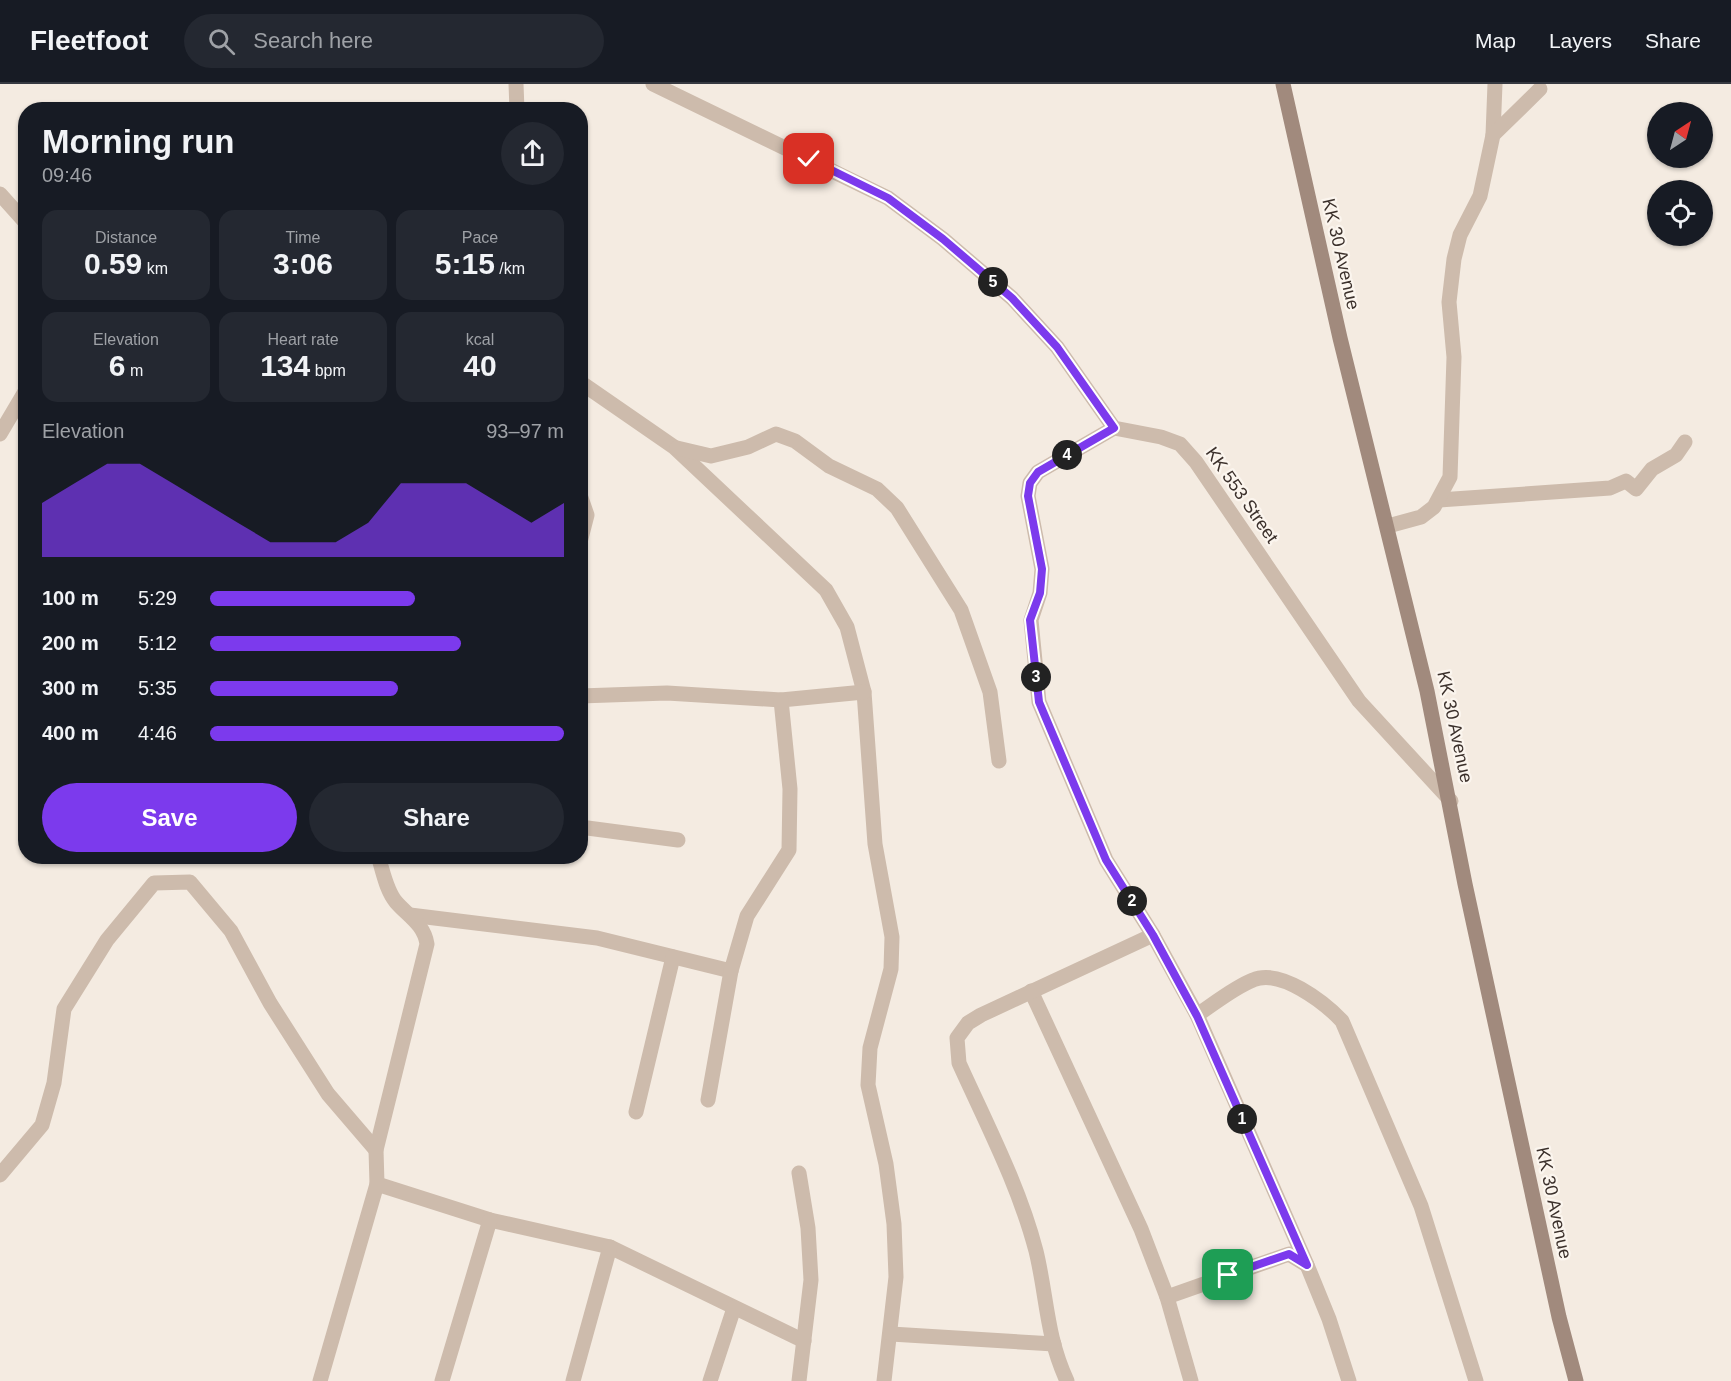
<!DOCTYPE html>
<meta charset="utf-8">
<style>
body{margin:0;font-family:Arial,sans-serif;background:#242831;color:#f1f3f6;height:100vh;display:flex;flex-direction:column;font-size:22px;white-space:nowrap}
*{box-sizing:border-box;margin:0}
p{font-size:20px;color:#9ea1a6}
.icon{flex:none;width:33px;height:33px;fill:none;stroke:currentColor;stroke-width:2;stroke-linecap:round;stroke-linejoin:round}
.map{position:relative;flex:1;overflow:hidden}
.panel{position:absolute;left:18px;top:18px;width:570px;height:762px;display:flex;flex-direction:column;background:#171b24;border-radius:24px;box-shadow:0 2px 4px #0004}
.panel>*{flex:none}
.needle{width:39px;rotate:36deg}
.controls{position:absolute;left:1647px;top:18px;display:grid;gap:12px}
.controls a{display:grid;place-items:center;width:66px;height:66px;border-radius:50%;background:#171b24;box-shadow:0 2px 4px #0004;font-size:30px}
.pin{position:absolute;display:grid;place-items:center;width:51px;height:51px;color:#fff;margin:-26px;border-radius:12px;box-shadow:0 3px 9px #0006}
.km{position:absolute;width:30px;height:30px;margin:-15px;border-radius:50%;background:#222;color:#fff;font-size:16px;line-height:30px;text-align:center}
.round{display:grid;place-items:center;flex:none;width:63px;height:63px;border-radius:32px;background:#242831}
.headline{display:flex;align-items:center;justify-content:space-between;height:102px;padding:0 24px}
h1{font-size:33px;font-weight:600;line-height:45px}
.stats{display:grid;grid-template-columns:repeat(3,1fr);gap:9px;height:102px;padding:6px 24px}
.stats div{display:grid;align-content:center;border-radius:15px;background:#242831;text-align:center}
.stats b{font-size:30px;font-weight:600}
.stats small{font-size:16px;font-weight:400}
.stats p{font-size:16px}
.chart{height:168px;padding:12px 24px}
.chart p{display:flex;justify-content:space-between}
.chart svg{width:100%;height:108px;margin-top:6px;fill:#7c3aed;opacity:.7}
.primary-button{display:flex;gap:12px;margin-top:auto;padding:12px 24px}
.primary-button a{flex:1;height:69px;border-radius:36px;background:#7c3aed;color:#fff;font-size:24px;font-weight:600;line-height:69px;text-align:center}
.primary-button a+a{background:#242831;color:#f1f3f6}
ul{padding:0 24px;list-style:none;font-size:20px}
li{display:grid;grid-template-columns:96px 72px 1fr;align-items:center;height:45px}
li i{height:15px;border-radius:8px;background:#7c3aed}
header{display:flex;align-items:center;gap:36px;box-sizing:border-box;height:84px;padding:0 30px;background:#171b24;border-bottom:2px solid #363941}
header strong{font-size:28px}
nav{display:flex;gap:33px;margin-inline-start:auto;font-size:21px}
.search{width:420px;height:54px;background:#242831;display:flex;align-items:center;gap:15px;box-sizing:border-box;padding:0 21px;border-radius:33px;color:#9ea1a6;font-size:22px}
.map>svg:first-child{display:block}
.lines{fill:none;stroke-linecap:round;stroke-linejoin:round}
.minor{stroke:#cdbbac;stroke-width:15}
.secondary{stroke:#a18a7d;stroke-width:15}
.route-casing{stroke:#fff;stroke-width:12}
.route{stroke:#7c3aed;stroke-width:8}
.labels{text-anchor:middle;stroke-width:4.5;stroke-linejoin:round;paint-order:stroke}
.street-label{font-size:18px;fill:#3b302b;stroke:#fbf5ee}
</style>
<header>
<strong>Fleetfoot</strong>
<div class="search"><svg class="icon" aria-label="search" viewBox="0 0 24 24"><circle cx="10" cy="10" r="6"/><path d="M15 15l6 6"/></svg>Search here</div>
<nav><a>Map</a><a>Layers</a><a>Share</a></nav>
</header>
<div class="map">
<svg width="1731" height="1297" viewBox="0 0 1731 1297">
<rect width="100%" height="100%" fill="#f4ebe1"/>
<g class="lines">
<g class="minor">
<polyline points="516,0 517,26"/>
<polyline points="653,0 888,114 943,155 1012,214 1057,263 1114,344 1161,353 1180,360 1196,378 1359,617 1451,717"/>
<polyline points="1493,51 1495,0"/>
<polyline points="0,110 26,139"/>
<polyline points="580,298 674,363 826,506 847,543 864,608 875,760 892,853 891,885 870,964 868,1001 886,1080 894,1140 896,1193 884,1297"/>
<polyline points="1114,344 1038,388 1030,399 1028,412 1042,485 1040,509 1031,536 1039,618 1106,776 1153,851 1197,931 1307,1181 1329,1235 1349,1297"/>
<polyline points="0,350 26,306"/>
<polyline points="677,364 711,372 748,363 776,350 795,357 829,382 877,405 897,424 961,526 990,608 999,677"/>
<polyline points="580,411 587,431 580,458"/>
<polyline points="1439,416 1610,404 1626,397 1636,405 1652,385 1676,371 1685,358"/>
<polyline points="1388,442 1421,433 1434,423 1450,393 1454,273 1449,218 1454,175 1460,151 1480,112 1493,51 1540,5"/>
<polyline points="580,612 667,609 781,616 864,608"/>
<polyline points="580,743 678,756"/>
<polyline points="410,831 597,854 731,887"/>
<polyline points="1031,907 1141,1145 1167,1213 1191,1297"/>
<path d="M1197 931C1214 920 1233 904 1253 896 1280 884 1324 918 1342 937L1421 1122 1476 1297"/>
<polyline points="708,1016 731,887 747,832 789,766 790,705 781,616"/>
<polyline points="636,1028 673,873"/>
<polyline points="0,1091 42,1041 54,999 64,925 107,856 154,799 190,798 231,847 270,919 328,1010 376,1066"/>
<polyline points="377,1100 490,1136 610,1163 804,1257"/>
<polyline points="1167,1213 1289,1170 1307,1181"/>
<polyline points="891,1250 1054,1260"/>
<path d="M320 1297 377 1100 376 1066 427 860C424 840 408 832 396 818 386 806 383 787 378 772"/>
<polyline points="442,1297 490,1136"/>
<polyline points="573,1297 610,1163"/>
<polyline points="710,1297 734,1224"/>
<polyline points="799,1297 811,1196 808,1144 799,1089"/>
<path d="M1067 1297C1046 1252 1047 1212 1036 1167 1019 1102 987 1041 959 979L957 954 968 939 981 931 1153 851"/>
</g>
<polyline class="secondary" points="1283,0 1340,254 1427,607 1465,800 1559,1233 1576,1297"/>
</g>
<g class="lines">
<defs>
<polyline id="route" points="809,75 888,114 943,155 1012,214 1057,263 1114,344 1038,388 1030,399 1028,412 1042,485 1040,509 1030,536 1039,618 1106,776 1153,851 1197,932 1307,1181 1289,1170 1228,1191"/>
</defs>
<use href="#route" class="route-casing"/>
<use href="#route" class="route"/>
</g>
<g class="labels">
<g class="street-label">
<text transform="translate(1341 170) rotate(77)" y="6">KK 30 Avenue</text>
<text transform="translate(1242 411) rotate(55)" y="6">KK 553 Street</text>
<text transform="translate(1455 643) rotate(78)" y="6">KK 30 Avenue</text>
<text transform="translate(1554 1119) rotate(78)" y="6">KK 30 Avenue</text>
</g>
</g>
</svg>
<div class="controls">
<a><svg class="needle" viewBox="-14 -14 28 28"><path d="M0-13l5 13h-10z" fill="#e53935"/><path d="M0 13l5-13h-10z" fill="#9ea1a6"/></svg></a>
<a><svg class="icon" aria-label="locate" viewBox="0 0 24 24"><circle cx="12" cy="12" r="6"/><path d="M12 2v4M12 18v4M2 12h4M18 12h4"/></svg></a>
</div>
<div class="pin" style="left:1228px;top:1191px;background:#1e9e55"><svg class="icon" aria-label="arrive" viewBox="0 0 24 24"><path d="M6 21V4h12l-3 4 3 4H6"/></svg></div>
<div class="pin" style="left:809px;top:75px;background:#d93025"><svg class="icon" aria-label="check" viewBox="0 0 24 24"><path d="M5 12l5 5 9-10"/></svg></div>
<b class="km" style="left:1242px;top:1035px">1</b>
<b class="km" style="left:1132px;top:817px">2</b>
<b class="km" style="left:1036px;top:593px">3</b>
<b class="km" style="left:1067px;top:371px">4</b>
<b class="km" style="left:993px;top:198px">5</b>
<section class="panel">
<div class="headline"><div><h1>Morning run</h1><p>09:46</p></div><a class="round"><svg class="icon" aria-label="share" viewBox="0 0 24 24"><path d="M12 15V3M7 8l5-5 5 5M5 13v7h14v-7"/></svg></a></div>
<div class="stats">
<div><p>Distance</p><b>0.59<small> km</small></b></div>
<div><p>Time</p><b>3:06</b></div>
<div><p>Pace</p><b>5:15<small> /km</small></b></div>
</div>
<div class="stats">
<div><p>Elevation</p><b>6<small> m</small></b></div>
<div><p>Heart rate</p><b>134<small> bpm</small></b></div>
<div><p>kcal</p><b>40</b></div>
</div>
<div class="chart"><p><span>Elevation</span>93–97 m</p>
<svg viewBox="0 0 160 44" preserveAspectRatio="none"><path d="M0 44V22L10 14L20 6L30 6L40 14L50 22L60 30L70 38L80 38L90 38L100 30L110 14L120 14L130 14L140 22L150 30L160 22V44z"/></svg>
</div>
<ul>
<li><b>100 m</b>5:29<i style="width:58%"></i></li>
<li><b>200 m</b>5:12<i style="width:71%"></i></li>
<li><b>300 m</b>5:35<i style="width:53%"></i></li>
<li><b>400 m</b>4:46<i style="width:100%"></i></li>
</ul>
<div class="primary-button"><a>Save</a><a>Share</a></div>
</section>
</div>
